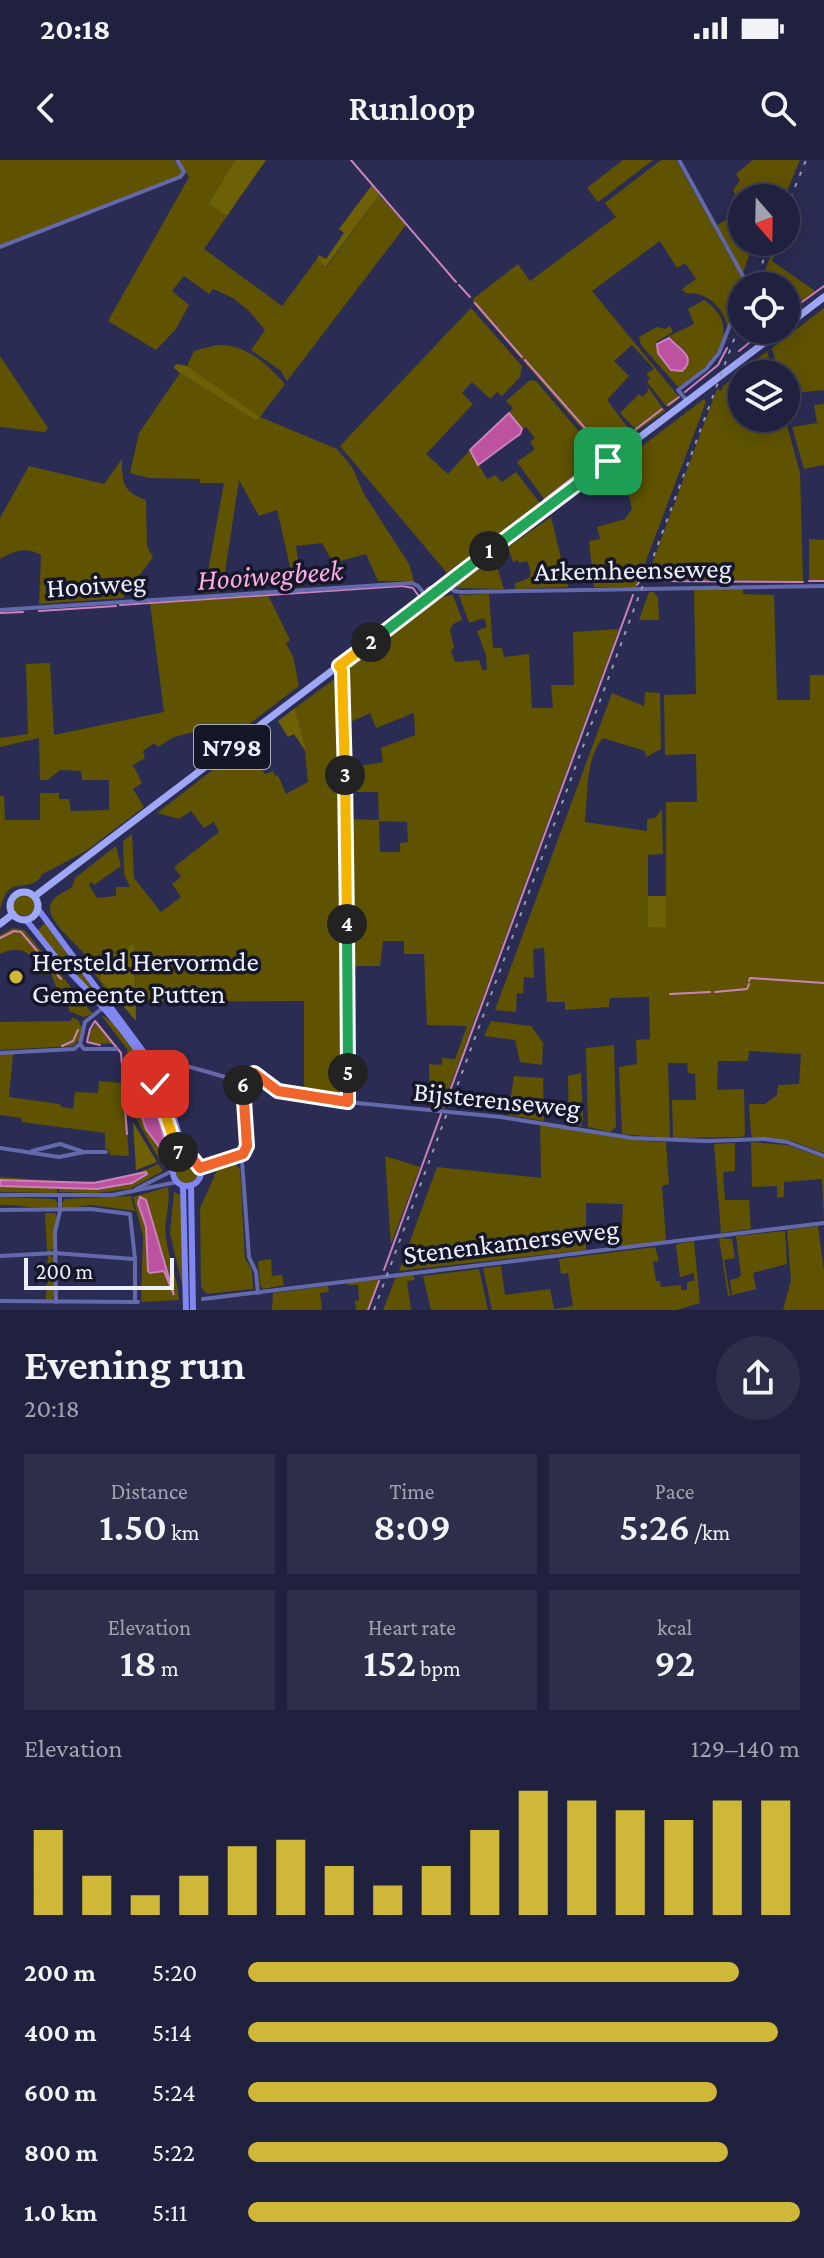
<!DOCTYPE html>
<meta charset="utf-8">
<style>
body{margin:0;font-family:"Crimson Pro",serif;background:#2d2e49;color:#f1f3f6;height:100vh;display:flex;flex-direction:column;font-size:30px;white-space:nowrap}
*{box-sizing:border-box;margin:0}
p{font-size:26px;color:#a2a3b0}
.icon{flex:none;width:44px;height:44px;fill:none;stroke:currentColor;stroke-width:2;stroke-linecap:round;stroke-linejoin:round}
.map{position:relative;height:1150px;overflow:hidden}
.sheet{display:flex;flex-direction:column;background:#20213e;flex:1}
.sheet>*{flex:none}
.needle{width:52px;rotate:160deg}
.tools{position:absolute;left:728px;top:24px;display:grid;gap:16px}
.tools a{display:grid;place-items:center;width:72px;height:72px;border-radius:50%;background:#20213e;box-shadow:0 4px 20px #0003,0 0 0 2px #3d3e58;font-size:40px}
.scale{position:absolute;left:24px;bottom:20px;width:150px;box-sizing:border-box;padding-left:8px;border:4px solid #edefff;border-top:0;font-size:22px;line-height:28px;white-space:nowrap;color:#edefff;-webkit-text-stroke:6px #151728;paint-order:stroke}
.pin{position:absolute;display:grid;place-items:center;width:68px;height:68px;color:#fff;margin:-34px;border-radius:16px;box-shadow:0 4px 12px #0006}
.km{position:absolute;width:40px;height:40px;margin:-20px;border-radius:50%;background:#222;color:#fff;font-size:22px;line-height:40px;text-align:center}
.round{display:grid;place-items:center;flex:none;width:84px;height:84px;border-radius:42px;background:#2d2e49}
.head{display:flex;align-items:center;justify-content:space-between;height:136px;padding:0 24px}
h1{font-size:44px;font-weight:600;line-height:60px}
.figures{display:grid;grid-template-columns:repeat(3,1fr);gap:12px;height:136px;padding:8px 24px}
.figures div{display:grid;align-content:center;border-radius:0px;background:#2d2e49;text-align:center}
.figures b{font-size:40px;font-weight:600}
.figures small{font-size:22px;font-weight:400}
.figures p{font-size:22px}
.chart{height:224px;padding:16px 24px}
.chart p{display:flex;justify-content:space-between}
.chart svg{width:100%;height:144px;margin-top:8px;stroke:#cfb837;stroke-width:6}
ul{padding:0 24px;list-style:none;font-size:26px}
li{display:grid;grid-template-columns:128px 96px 1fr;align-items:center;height:60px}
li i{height:20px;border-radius:10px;background:#cfb837}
.status{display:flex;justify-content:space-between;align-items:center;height:56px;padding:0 40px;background:#20213e;direction:ltr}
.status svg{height:22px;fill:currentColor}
header{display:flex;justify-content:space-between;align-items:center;height:104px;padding:0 24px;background:#20213e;font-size:36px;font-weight:600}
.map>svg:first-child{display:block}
.green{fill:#5f5301;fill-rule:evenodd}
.forest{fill:#6e6005}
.water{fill:#bc52a0;stroke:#cb81bc;stroke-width:2}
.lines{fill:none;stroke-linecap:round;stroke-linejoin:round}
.stream{stroke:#cb81bc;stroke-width:2}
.street{stroke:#6469ab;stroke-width:4}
.secondary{stroke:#8187f0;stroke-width:6}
.primary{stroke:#9fa8f7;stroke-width:7}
.rail{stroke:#989ab4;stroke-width:2;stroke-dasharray:4 8;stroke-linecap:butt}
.split-1-casing{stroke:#fff;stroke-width:16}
.split-2-casing{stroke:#fff;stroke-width:16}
.split-3-casing{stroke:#fff;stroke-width:16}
.split-4-casing{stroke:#fff;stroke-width:16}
.split-5-casing{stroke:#fff;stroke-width:16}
.split-6-casing{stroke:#fff;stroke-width:16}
.split-7-casing{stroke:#fff;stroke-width:16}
.split-8-casing{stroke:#fff;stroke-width:16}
.split-1{stroke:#22a559;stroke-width:10}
.split-2{stroke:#22a559;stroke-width:10}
.split-3{stroke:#f5b400;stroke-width:10}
.split-4{stroke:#f5b400;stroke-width:10}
.split-5{stroke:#22a559;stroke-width:10}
.split-6{stroke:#f0652b;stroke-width:10}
.split-7{stroke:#f0652b;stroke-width:10}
.split-8{stroke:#f5b400;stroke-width:10}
.poi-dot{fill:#cfb837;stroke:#151728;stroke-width:3}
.labels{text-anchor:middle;stroke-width:7;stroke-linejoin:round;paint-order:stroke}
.shield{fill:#151728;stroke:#acaebe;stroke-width:2}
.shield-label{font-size:26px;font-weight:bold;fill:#edefff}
.street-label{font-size:28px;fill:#edefff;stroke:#151728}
.poi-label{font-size:28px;fill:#edefff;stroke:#151728;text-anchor:start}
.water-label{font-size:30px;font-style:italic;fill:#fbabe2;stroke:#151728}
</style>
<div class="status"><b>20:18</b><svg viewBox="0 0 49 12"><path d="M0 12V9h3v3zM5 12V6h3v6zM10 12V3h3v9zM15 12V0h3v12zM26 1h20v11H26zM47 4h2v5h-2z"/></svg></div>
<header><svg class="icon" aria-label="back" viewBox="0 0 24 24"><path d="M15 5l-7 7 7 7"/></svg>Runloop<svg class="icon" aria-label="search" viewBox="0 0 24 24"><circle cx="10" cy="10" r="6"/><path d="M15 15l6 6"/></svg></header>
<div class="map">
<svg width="824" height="1150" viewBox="0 0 824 1150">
<rect width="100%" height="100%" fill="#2a2c53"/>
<g class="green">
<polygon points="0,0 174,0 182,12 179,16 0,86"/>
<polygon points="178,0 235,0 208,44 227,56 204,89 282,146 317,99 327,107 379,35 406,65 287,221 281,211 251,190 265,170 249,151 233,138 213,129 209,134 184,116 172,131 189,145 176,169 156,190 108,161 189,17"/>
<polygon points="623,0 653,0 598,42 587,28"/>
<path d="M661 0H676L741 116 742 131 728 167C721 145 708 132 685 133L682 129 696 119 685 103 677 108 660 81 592 131 680 238 669 247 666 246 647 222 650 218 646 214 654 209 632 185 614 201 629 216 607 240 631 272 603 293 473 143V139L518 104 530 121 616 57 605 43Z"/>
<polygon points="753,0 800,0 784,38 742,38 742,82 764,82 751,90 743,113 716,66 730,57 731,50 735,46 734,43 738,40 733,30 740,21 736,14"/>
<polygon points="776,82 779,82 772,101 815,131 800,143 786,133 786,126 775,126 765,121 763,126 759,126"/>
<path d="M704 140C748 169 709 210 678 227L641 185 639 177 657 167 665 169 670 166 673 172 656 182 658 193 669 208 684 210 689 201 685 191 669 176 694 164 688 149Z"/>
<polygon points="471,148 522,206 520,217 502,236 497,232 490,239 472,222 462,233 473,244 426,294 448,314 470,290 487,319 495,315 502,322 516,312 540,343 447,413 340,286"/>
<polygon points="824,148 824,230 786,234 786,214 778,214 772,188"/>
<path d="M217 185C246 184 266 203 285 224L260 257 337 289 352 307 364 334 409 404 414 421H378L366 394 333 403 322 383 296 386 302 427H299L292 415 277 350 259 356 239 320 222 432 204 433 224 323H200V319L149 318 130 313 139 273 180 213 256 261 259 257 187 206 194 191Z"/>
<polygon points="767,191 773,214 742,214 742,258 785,258 800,313 803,421 646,420 717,229 721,231 723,226"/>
<polygon points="0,196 48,268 45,272 0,267"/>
<polygon points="530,220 536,221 600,296 544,339 517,302 535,289 530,282 535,278 526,267 522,269 509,253 513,248 506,241"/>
<polygon points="647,226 665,251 637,271 620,253 639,234 643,237 648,231"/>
<polygon points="704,239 706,242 636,427 594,427 589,381 600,379 597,367 625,359 632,349 621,302"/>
<polygon points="824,244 824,305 804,309 792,267 817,263 814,245"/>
<path d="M122 299C122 323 123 332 146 340L147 386 153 397 123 438 39 444 41 395C25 386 14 391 0 399V358L29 306 104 324Z"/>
<polygon points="551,357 568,427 516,429 514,424 529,418 531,412 527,401 519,403 518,400 513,402 508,387"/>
<polygon points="809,379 824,380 824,420 809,421"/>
<polygon points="494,397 504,429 455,428 455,427"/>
<path d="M743 428V434L774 435 777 540H810V515H824V993L792 981 752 977 751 974 749 944H765L777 935 778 925 799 924 801 894 749 891 748 901H718L717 930 744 929 745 974 742 977 673 978 672 940H696L695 914 688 913 687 903H668L670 978 622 974 619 907 637 904 636 880 650 879 649 837 610 838 609 847 565 850V842H547L544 788 533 789 534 818 524 817 523 834 517 833 516 852 495 850 612 533 644 546 645 532 660 533 661 589 646 597 645 591 603 578C585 599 588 635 585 662L647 671V659L655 658 662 649 663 694 648 695V766L666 768V642H697L696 594 665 595 664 535 696 534 694 429Z"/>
<polygon points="649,432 654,432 658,438 659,460 639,460"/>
<path d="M489 434 493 488H502L504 497 529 494 532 548H553L551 525H574L573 472 619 469 442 948 430 947 429 904 442 905V898L455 899 467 866 427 865 424 794H404V781H383L380 806H350L348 659 379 660 378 632H347L346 608 383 602 381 588 415 575 414 553 376 568 370 553 346 564V511L441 437 453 435 462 460 453 464 450 470 454 488 451 491 455 502 479 500 482 510H487L486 495 477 471 487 467 484 458 469 463 459 435ZM379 661 407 662 408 682 400 683V692H380Z"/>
<path d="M268 435 290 480 286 484 293 496 299 526 220 586 206 568 172 578 158 587 154 583 143 591 145 598 133 605 142 623 133 629 144 647 86 691 41 715V717C25 735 8 712 0 751V636H4L5 660H40V633H59V639H69L71 651 109 650V620H82L81 611 60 610 48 620H40L39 578 0 587V578L28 574 26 504 50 503 54 575 164 552 150 443Z"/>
<path d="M340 515 346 928 344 935 339 938 304 934V841L136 842 134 784 101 819 109 829 106 830 84 799 85 795C77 783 44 760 51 743 55 735 66 731 71 728 73 725 74 722 75 718L116 686 121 706 94 725 91 722 89 725 97 738 116 736V727H130L124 714 123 681 132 674 134 718 161 752 181 737 172 724 181 717 174 707 219 672 214 662 204 668 191 651 179 659 157 653 245 585 265 614 273 611 275 616 278 615 286 634 308 622 305 590 295 548Z"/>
<circle cx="24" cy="745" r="11"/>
<polygon points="45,763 96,833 94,835 37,771"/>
<path d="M13 768 24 770 93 854 83 857 69 851 65 832 57 829 51 814 41 815C36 794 20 783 0 794V775Z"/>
<path d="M101 855C138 872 166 955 176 992L164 1008 133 953 127 889ZM140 920 150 936 164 977 146 969 141 953 147 937Z"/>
<polygon points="72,857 78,860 82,868 79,880 73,886 0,890 0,862 71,861"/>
<polygon points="491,861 531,866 543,883 542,905 520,902 515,880 484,876"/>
<polygon points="96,863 99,865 115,884 89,883 90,872"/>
<polygon points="614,885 616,967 610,972 588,967 586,888"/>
<polygon points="0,894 13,894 9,937 60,944 61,947 73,949 75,932 98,933 99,921 123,923 129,996 110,995 108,989 105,989 105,973 22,962 22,958 0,955"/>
<polygon points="581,913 583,959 581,966 569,964 568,916"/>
<polygon points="514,916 543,918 544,961 508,955"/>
<path d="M540 965C582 970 624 981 666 982L669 1024 662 1026 666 1081 621 1086 623 1044 586 1043V1090L399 1111 437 1007 541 1018Z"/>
<polygon points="751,982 787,985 824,998 824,1060 822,1019 784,1022 784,1037 777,1038 777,1026 752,1027"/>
<polygon points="735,983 735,1011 723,1012 725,1040 749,1040 751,1069 721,1073 714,984"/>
<polygon points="385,996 420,1007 391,1084"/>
<circle cx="187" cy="1012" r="11"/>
<polygon points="234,1002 240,1009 245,1098 252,1110 253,1129 207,1134 201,1127 200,1048 218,1008"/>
<path d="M158 1004 163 1011 130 1029 94 1033 59 1032 60 1021C92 1024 129 1019 158 1004Z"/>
<polygon points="0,1017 57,1021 57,1033 0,1032"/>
<path d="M168 1027C171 1045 163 1061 166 1078 169 1100 178 1118 179 1140L141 1142 143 1076 133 1037ZM142 1037 146 1040 155 1077 174 1134 164 1111 150 1113 148 1111 146 1067 139 1039Z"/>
<polygon points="174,1032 181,1035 184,1133 170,1073"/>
<polygon points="131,1036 135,1051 92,1045 67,1048 61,1046 64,1039"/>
<path d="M0 1037 54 1039 58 1043 57 1047C39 1050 20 1044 0 1045Z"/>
<polygon points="45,1053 55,1053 57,1057 54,1088 50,1091 47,1091"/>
<polygon points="818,1066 824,1111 824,1150 783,1150 791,1120 787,1070"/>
<polygon points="785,1071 787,1104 753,1113 756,1129 728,1136 719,1078 732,1079 735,1098 724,1100 730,1135 732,1134 730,1120 738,1118 741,1115 736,1076"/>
<polygon points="694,1081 700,1143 676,1150 492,1150 483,1108 501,1106 505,1135 550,1129 554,1149 573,1146 568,1113 561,1114 559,1099 655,1087 659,1101 653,1102 656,1121 660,1121 661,1127 681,1125 681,1130 687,1130 687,1122 694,1121 694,1113 680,1117 676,1086 677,1084"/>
<polygon points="48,1095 54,1098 54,1136 52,1140 46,1140"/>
<polygon points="271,1099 272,1116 282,1115 284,1125 263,1129 260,1125 258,1101"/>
<polygon points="479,1109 488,1150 431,1150 423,1116"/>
<polygon points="413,1115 415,1120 407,1121 411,1150 383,1150 396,1117"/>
<polygon points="379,1119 367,1150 356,1150 355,1141 359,1140 358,1125 348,1125 347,1123"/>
<polygon points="328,1126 329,1132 320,1133 322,1150 272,1150 273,1133"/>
</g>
<g class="forest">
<polygon points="235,0 266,0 227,56 208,44"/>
<polygon points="372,25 379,35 326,107 317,99 319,95 326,99 344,73 339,69"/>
<polygon points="176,204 187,206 260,257 256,261 180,213 174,208"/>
<polygon points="295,548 306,592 294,574 288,577 278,561"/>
<polygon points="648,736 666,736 666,768 648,767"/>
<polygon points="134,783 136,861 101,820 99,799 119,798"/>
<polygon points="133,962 157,1002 136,1010"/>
</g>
<g class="water">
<path d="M669 178C678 188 698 197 682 211L671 210 658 193 657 184Z"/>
<polygon points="509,253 522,269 520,274 478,305 470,290"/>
<path d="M139 918H142C150 932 165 973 165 989L163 992 146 969 142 957 147 937Z"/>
<polygon points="146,1012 147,1014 132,1023 97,1029 0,1026 0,1020 94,1023"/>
<polygon points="140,1037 146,1040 174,1135 164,1111 150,1113 148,1111 146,1067 138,1043"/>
</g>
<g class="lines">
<g class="stream">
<polyline points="351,0 456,122"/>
<polyline points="459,125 470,137"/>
<polyline points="802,142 824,126"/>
<polyline points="475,143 522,197"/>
<polyline points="786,154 797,146"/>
<polyline points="739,191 765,170"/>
<polyline points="525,200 606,292"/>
<polyline points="685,232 718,205 727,188"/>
<polyline points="668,245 679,237"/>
<polyline points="636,269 662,249"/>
<polyline points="606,292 631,273"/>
<polyline points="544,340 600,296"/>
<polyline points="448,414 541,343"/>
<polyline points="654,421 803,422"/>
<polyline points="809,421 824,421"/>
<polyline points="637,425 640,421"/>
<polyline points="427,429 430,427"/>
<polyline points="120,445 402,426 413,428 418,435"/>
<polyline points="39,451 116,446"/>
<polyline points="0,453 23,452"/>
<polyline points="0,778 14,771 21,772 61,819"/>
<polyline points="749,821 750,818 824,823"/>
<polyline points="715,832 747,829 749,824"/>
<polyline points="670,834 710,832"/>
<polyline points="100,885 87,882 90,869 95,861 121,893 127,974"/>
<polyline points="62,886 73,881 78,870"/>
<polyline points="444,947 633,435"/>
<polyline points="384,1110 441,954"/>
<polyline points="368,1150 379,1121"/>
</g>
<g class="street">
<polyline points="679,0 743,116 745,126"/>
<polyline points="0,87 180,17 184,12 177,0"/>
<polyline points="687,241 678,230 706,209 719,193 742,134"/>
<polyline points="446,424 454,431 461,432 824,426"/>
<polyline points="0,450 412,423 418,426 427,437"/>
<polyline points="336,501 342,510 348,942"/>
<polyline points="80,884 84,889 116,889"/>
<polyline points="0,893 74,889 80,884 85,862 105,846"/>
<polyline points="176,903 243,922"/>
<polyline points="243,922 248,915 254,913 278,931 326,940 501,957 632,978 707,981 764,979 787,982 824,996"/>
<polyline points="0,988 59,997 84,992 106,992"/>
<polyline points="32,991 60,984 81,991"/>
<polyline points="240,997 247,986 243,922"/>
<polyline points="200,1008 239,997 242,1001 249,1097 256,1112 258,1133"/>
<polyline points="136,1029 172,1011"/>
<polyline points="0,1035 113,1035 177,1022"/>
<polyline points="0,1050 91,1049 130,1054 135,1099 135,1142"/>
<polyline points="0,1096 55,1093 133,1099"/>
<polyline points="203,1139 824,1063"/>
<polyline points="0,1141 138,1142"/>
<polyline points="56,1142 55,1072 60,1051 60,1037"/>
</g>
<g class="secondary">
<polyline points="38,749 154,906 167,936 186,997"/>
<path d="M26 760C39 775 51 793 65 807 95 838 129 873 150 912 164 939 172 969 179 999"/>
<circle cx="187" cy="1012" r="14"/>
<polyline points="191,1025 193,1150"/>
<polyline points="183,1026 186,1150"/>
</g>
<g class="primary">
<polyline points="786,166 824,137"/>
<circle cx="24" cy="746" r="14"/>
<polyline points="35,736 781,170"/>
<polyline points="0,764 13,754"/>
</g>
<g class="rail">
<polyline points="786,49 806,0"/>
<polyline points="754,126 770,82"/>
<polyline points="374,1150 742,158"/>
</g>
</g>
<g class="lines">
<defs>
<polyline id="split-1" points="489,391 608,301"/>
<polyline id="split-2" points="371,482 489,391"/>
<polyline id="split-3" points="345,615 342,510 339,506 371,482"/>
<polyline id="split-4" points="345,615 347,764"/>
<polyline id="split-5" points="347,764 348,913"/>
<polyline id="split-6" points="243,925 248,915 254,913 278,931 348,942 348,913"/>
<polyline id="split-7" points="178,992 179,999 193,999 200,1008 243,994 247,986 243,925"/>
<polyline id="split-8" points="155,924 178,992"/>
</defs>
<use href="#split-1" class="split-1-casing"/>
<use href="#split-2" class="split-2-casing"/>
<use href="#split-3" class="split-3-casing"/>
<use href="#split-4" class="split-4-casing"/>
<use href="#split-5" class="split-5-casing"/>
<use href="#split-6" class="split-6-casing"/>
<use href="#split-7" class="split-7-casing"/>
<use href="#split-8" class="split-8-casing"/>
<use href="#split-1" class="split-1"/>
<use href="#split-2" class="split-2"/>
<use href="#split-3" class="split-3"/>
<use href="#split-4" class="split-4"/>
<use href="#split-5" class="split-5"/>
<use href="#split-6" class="split-6"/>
<use href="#split-7" class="split-7"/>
<use href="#split-8" class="split-8"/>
</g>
<circle class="poi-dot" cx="16" cy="817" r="8"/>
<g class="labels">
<rect class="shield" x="194" y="565" width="76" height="44" rx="6"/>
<g class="shield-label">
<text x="232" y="596">N798</text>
</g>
<g class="street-label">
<text transform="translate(633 409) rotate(-1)" y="10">Arkemheenseweg</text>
<text transform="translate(96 424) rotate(-4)" y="10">Hooiweg</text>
<text transform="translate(497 939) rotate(6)" y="10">Bijsterenseweg</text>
<text transform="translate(511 1081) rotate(-7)" y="10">Stenenkamerseweg</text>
</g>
<g class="poi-label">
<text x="32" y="811">Hersteld Hervormde<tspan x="32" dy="32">Gemeente Putten</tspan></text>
</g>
<g class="water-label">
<text transform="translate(270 415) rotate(-4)" y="10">Hooiwegbeek</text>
</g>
</g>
</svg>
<div class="tools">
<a><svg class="needle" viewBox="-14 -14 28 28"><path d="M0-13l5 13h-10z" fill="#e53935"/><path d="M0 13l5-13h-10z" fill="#a2a3b0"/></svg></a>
<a><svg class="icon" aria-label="locate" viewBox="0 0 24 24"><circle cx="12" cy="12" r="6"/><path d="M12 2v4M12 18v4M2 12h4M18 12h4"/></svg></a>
<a><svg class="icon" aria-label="layers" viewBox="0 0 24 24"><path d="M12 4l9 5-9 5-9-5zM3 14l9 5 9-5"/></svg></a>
</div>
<div class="scale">200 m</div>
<div class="pin" style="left:608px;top:301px;background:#1e9e55"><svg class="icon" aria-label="arrive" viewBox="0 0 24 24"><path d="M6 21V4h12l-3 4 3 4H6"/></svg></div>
<div class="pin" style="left:155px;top:924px;background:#d93025"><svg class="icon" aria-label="check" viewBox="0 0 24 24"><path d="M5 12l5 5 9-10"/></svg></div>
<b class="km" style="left:489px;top:391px">1</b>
<b class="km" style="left:371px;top:482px">2</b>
<b class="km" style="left:345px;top:615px">3</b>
<b class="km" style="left:347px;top:764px">4</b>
<b class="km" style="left:348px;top:913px">5</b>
<b class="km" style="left:243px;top:925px">6</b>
<b class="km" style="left:178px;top:992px">7</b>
</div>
<section class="sheet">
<div class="head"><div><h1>Evening run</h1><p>20:18</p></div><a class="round"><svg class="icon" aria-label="share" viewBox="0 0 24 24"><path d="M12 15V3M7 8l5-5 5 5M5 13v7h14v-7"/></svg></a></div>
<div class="figures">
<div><p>Distance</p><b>1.50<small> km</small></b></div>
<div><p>Time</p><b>8:09</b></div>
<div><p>Pace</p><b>5:26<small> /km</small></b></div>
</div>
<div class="figures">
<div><p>Elevation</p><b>18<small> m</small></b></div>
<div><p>Heart rate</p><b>152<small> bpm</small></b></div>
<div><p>kcal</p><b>92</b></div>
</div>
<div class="chart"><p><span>Elevation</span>129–140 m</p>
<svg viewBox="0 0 160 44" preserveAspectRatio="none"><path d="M5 44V18M15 44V32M25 44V38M35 44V32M45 44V23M55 44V21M65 44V29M75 44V35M85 44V29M95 44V18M105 44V6M115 44V9M125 44V12M135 44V15M145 44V9M155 44V9"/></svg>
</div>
<ul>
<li><b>200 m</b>5:20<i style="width:89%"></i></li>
<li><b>400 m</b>5:14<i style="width:96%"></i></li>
<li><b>600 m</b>5:24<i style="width:85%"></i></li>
<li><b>800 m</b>5:22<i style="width:87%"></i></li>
<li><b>1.0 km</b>5:11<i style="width:100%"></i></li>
</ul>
</section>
